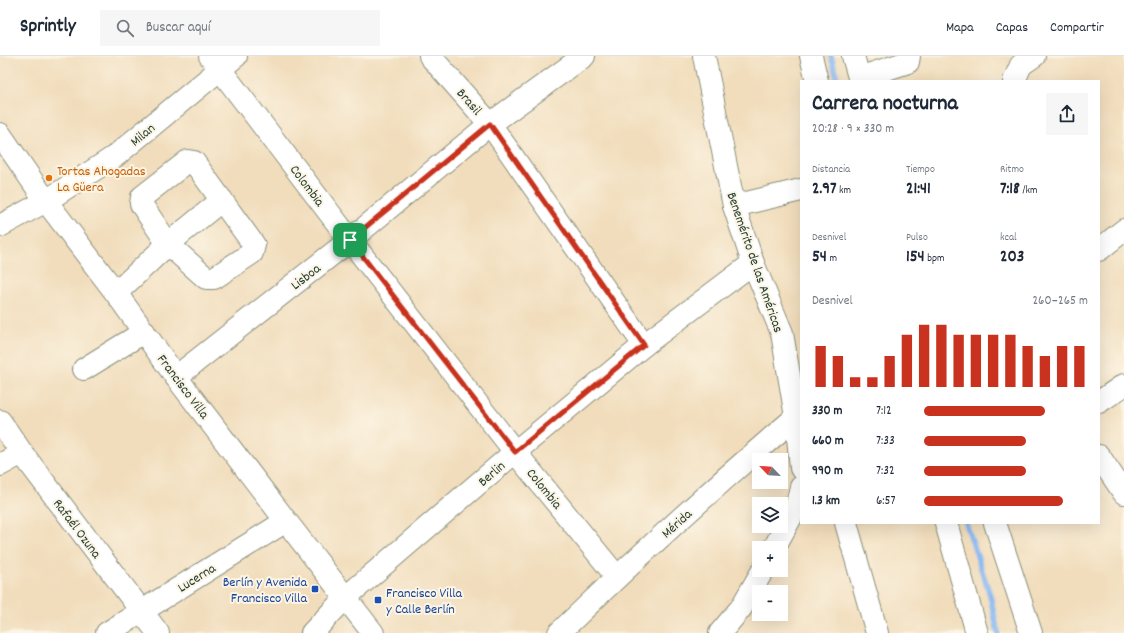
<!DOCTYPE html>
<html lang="es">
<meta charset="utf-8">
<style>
body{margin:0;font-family:Dekko,sans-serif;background:#f6f6f7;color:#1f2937;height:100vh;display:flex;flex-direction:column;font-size:15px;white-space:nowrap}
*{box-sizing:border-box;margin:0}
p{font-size:13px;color:#747a83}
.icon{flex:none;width:22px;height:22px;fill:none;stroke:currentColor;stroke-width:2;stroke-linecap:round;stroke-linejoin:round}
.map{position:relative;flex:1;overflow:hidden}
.side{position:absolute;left:800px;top:24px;width:300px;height:444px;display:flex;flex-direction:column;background:#fff;border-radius:0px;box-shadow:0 4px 16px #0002}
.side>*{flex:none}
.needle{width:26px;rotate:295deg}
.controls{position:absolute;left:752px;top:397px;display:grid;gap:8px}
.controls a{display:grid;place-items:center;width:36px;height:36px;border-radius:0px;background:#fff;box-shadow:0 4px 16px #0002;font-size:20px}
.pin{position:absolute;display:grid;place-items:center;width:34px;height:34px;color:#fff;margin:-17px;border-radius:8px;box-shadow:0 2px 6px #0006}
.round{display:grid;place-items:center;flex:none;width:42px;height:42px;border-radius:0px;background:#f6f6f7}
.headline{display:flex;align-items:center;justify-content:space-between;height:68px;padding:0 12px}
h1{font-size:22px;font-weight:700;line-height:30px}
.metrics{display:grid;grid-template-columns:repeat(3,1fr);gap:6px;height:68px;padding:4px 12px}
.metrics div{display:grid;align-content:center}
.metrics b{font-size:17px;font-weight:700}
.metrics small{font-size:11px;font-weight:400}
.metrics p{font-size:11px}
.chart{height:112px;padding:8px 12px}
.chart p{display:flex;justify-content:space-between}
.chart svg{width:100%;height:72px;margin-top:4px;stroke:#c8321e;stroke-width:6}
ul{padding:0 12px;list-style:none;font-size:13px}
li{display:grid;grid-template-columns:64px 48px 1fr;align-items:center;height:30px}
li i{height:10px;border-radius:5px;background:#c8321e}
header{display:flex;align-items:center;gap:24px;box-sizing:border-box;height:56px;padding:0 20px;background:#fff;border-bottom:1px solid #e0e1e3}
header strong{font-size:19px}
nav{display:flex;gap:22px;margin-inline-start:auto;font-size:14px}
.search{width:280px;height:36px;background:#f6f6f7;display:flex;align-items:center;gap:10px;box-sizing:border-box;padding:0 14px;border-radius:0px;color:#747a83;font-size:15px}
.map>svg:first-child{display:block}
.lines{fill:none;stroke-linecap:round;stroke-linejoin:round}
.stream{stroke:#88b8f3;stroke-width:5.5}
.minor-casing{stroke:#888d78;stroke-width:24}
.minor{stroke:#fff;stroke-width:22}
.route-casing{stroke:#fff;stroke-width:8}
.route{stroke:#c8321e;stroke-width:5}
.food-dot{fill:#e8710a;stroke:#fcf5e5;stroke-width:1.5}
.transit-dot{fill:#1a4fb4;stroke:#fcf5e5;stroke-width:1.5}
.labels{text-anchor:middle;stroke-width:4;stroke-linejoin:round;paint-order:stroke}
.street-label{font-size:14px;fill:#1f3d34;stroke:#fcf5e5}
.food-label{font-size:14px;fill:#c56008;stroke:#fcf5e5;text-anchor:start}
.transit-label{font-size:14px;fill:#164399;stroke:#fcf5e5;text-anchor:end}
</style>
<header>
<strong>Sprintly</strong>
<div class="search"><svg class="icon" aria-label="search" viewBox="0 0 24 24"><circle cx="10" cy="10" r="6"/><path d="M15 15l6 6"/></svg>Buscar aquí</div>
<nav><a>Mapa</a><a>Capas</a><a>Compartir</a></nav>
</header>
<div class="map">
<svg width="1124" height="577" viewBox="0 0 1124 577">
<rect width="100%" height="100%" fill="#fcf5e5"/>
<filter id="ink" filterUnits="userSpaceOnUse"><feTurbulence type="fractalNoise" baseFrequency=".025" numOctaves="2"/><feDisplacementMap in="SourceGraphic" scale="8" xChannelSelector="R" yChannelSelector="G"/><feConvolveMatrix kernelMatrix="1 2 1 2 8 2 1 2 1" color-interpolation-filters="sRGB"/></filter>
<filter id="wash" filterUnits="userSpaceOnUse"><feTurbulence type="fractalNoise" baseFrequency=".012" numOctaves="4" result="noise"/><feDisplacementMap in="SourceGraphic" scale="16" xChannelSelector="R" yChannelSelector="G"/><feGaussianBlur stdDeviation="0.9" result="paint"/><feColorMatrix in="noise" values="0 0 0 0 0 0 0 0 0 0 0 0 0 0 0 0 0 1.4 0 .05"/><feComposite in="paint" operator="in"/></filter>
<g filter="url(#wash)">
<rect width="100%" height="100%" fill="#f1ddbc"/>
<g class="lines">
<g class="stream">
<polyline points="831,0 838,25"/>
<polyline points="966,467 990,539 998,577"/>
</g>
</g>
</g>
<g filter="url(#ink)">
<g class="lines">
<defs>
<g id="minor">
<polyline points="210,0 350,184 515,396 617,521"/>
<polyline points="430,0 490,68 644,289"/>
<polyline points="704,0 734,150 753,207 782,277 796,361 801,412"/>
<polyline points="811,0 817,25"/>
<polyline points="853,0 860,25"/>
<polyline points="859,22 908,6 909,0"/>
<polyline points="1014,25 1021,9 1034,0"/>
<polyline points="0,78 46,145 116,237 176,321 286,465 373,577"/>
<polyline points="734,150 801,134"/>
<polyline points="0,170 46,145 114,101 236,0"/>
<polyline points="1099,194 1124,174"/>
<polyline points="116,237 168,188 141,148 142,141 188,105 194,106 254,189 252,197 214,222 206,222 168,188 222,144"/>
<polyline points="84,313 144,276"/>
<polyline points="176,321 350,184 490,68 584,0"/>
<polyline points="1099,346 1124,329"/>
<polyline points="0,365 22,397 158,577"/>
<polyline points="1099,400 1124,437"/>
<polyline points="0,409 22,397"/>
<polyline points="846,467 877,577"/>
<polyline points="946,467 977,577"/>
<polyline points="995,467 1031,577"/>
<polyline points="774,492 796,452 801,431"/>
<polyline points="107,577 286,465"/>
<polyline points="312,577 345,542 515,396 644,289 753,207"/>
<path d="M559 577C636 502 715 430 796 361"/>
<polyline points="720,577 741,552 763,514"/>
</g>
</defs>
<use href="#minor" class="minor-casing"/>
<use href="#minor" class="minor"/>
</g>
</g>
<g class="lines" filter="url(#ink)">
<defs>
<polygon id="route" points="490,68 644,289 515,396 350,184"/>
</defs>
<use href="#route" class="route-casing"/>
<use href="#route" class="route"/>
</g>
<circle class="food-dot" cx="49" cy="122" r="4"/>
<g class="transit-dot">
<rect x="311" y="529" width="8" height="8" rx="2"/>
<rect x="374" y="540" width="8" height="8" rx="2"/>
</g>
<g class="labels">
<g class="street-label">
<text transform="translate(470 45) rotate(49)" y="5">Brasil</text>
<text transform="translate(142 78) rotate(-40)" y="5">Milan</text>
<text transform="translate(308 129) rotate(53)" y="5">Colombia</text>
<text transform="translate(756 206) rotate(71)" y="5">Benemérito de las Américas</text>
<text transform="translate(305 220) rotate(-38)" y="5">Lisboa</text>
<text transform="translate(184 330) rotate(53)" y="5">Francisco Villa</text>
<text transform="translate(491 417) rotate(-41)" y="5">Berlin</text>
<text transform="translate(545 432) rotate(51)" y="5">Colombia</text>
<text transform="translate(676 467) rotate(-42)" y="5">Mérida</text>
<text transform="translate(78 472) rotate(53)" y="5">Rafaél Ozuna</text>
<text transform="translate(196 521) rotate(-32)" y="5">Lucerna</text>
</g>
<g class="food-label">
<text x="57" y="119">Tortas Ahogadas<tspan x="57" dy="16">La Güera</tspan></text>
</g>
<g class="transit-label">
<text x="307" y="530">Berlín y Avenida<tspan x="307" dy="16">Francisco Villa</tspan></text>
<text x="386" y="541" text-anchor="start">Francisco Villa<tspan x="386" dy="16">y Calle Berlín</tspan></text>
</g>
</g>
</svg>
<div class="controls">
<a><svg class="needle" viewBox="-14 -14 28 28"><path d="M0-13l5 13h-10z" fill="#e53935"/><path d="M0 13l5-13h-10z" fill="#747a83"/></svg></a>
<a><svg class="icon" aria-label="layers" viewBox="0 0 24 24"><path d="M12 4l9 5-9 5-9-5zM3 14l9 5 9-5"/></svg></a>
<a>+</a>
<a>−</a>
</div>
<div class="pin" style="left:350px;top:184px;background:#1e9e55"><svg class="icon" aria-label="arrive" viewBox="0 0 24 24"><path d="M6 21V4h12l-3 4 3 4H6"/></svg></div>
<section class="side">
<div class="headline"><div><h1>Carrera nocturna</h1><p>20:28 · 9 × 330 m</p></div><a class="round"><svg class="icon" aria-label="share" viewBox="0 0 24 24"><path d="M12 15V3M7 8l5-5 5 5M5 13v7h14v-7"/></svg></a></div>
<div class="metrics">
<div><p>Distancia</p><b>2.97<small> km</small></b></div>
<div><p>Tiempo</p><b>21:41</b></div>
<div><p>Ritmo</p><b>7:18<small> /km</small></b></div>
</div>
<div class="metrics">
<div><p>Desnivel</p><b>54<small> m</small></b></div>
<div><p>Pulso</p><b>154<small> bpm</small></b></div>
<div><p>kcal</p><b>203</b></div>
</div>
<div class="chart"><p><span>Desnivel</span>260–265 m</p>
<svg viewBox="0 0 160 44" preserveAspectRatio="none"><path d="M5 44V19M15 44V25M25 44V38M35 44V38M45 44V25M55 44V12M65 44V6M75 44V6M85 44V12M95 44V12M105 44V12M115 44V12M125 44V19M135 44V25M145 44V19M155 44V19"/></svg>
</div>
<ul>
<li><b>330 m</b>7:12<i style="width:74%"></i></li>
<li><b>660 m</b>7:33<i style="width:62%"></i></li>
<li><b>990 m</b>7:32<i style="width:62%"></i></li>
<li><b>1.3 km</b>6:57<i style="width:85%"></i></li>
</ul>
</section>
</div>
